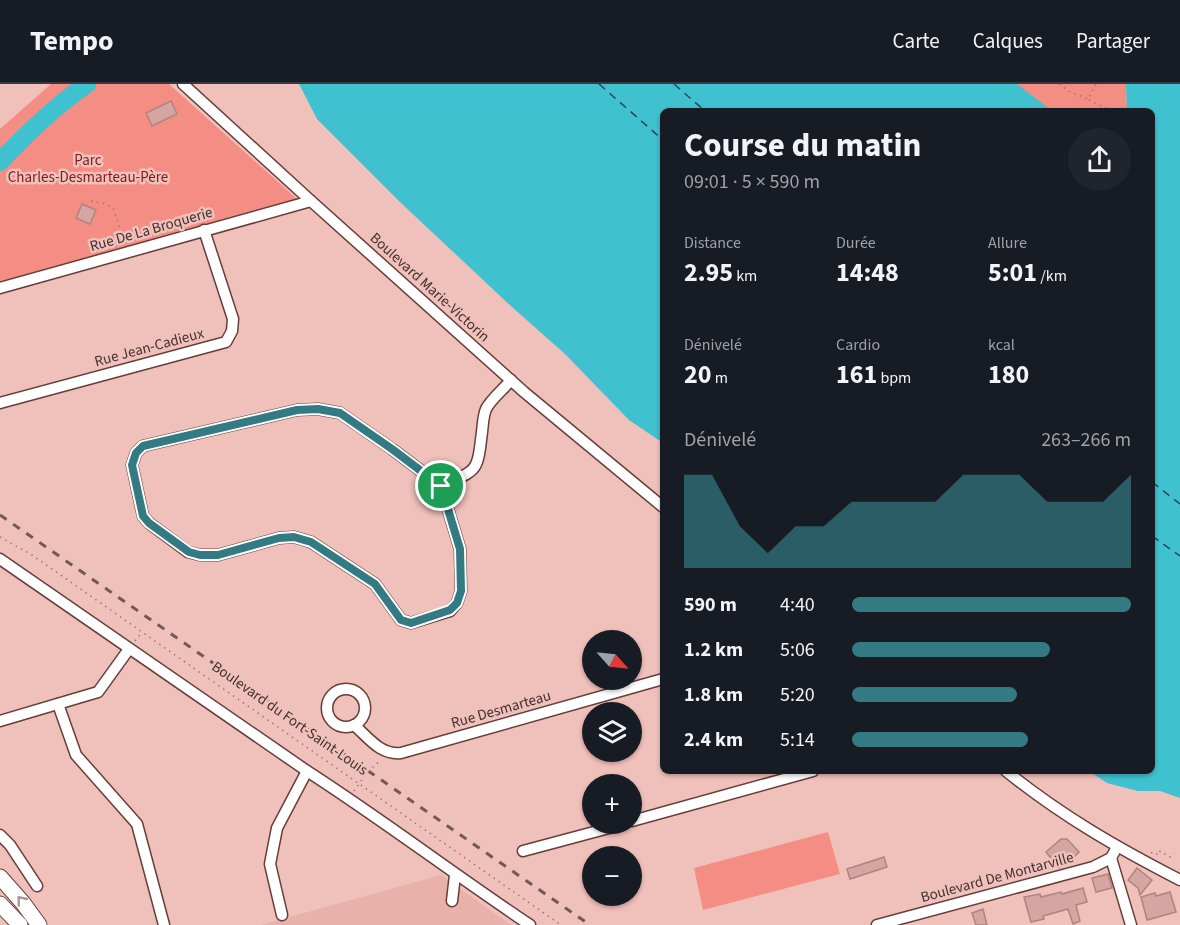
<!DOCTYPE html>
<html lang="fr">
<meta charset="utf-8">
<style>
body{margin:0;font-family:"Source Sans 3",sans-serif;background:#20242c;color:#f1f3f6;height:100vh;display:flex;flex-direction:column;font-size:22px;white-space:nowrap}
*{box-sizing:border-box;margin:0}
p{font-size:20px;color:#9ea1a6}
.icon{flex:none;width:33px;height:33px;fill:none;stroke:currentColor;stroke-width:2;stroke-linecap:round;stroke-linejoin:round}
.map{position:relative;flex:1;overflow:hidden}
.details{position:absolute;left:660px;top:24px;width:495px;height:666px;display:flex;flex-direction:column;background:#171b24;border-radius:9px;box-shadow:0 2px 4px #0004}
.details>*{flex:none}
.needle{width:39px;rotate:117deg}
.controls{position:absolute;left:582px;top:546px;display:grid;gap:12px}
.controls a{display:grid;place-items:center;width:60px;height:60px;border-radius:50%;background:#171b24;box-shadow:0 2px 4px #0004;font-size:30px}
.pin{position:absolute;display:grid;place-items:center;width:51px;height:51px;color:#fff;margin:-26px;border:3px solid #fff;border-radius:50%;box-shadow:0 2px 6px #0007}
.round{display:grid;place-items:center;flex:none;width:63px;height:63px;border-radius:32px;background:#20242c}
.head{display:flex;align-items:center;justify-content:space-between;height:102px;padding:0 24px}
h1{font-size:33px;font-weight:700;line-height:45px}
.figures{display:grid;grid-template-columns:repeat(3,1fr);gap:9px;height:102px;padding:6px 24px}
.figures div{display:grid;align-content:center}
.figures b{font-size:26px;font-weight:700}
.figures small{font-size:16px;font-weight:400}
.figures p{font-size:16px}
.chart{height:168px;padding:12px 24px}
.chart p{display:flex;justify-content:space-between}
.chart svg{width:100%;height:108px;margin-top:6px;fill:#337a83;opacity:.7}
ul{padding:0 24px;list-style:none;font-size:20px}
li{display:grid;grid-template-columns:96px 72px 1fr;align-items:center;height:45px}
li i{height:15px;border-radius:8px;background:#337a83}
header{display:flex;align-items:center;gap:36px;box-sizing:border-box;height:84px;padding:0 30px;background:#171b24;border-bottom:2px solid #363941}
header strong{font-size:28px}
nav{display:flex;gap:33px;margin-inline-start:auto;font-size:21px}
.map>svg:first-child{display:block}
.built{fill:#e8b1aa}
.green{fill:#f48d84}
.water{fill:#3fc1d0}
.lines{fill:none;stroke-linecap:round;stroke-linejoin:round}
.river{stroke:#3fc1d0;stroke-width:18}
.ferry{stroke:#2c484c;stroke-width:1.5;stroke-dasharray:8 6;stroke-linecap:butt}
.building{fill:#d5a6a1;stroke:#af837e;stroke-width:1.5}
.minor-casing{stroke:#653e3a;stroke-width:13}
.highway-casing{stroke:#653e3a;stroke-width:17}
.path{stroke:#987774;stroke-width:1.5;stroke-dasharray:1.5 4.5;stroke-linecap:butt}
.minor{stroke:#fff;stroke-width:10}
.highway{stroke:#fff;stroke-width:15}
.rail{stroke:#735856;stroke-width:3;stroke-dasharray:8 8;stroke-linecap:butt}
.oneway{stroke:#a29897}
.route-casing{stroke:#fff;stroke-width:12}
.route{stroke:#337a83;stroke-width:8}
.labels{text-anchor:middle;stroke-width:5;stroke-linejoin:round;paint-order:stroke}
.park-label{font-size:15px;fill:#7f1a1a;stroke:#f0c0bb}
.street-label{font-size:15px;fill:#44312f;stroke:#f0c0bb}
</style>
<header>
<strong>Tempo</strong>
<nav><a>Carte</a><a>Calques</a><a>Partager</a></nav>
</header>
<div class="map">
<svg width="1180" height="841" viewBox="0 0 1180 841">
<rect width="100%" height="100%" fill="#f0c0bb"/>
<polygon class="built" points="441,791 511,841 261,841"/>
<g class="green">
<polygon points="51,0 169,0 297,115 0,198 0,45"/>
<polygon points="1017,0 1126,0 1127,27 1048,27 1046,23"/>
<polygon points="828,748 840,790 703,826 694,784"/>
</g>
<g class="water">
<polygon points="299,0 1017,0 1052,27 663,27 663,359 629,336 565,270 512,223 401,119 317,35"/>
<polygon points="1126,0 1180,0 1180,714 1160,707 1138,707 1107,699 1089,687 1152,687 1152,27 1127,27"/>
</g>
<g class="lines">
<path class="river" d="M0 78C27 49 55 22 87 0"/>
<g class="ferry">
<polyline points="599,0 663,56"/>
<polyline points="674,0 705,27"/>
<polyline points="1152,398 1180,420"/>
<polyline points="1152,452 1180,472"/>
</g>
</g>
<g class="building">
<polygon points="171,17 177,30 152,42 146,29"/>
<polygon points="82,120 96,126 90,140 76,134"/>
<polygon points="1061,755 1067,755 1079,768 1066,781 1065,779 1059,784 1046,768"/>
<polygon points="884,773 887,783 850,795 847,785"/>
<polygon points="1137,784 1152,796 1140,811 1138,804 1128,796"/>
<polygon points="1108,790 1112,804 1096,808 1092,794"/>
<polygon points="1083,804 1087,818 1076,821 1080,837 1073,840 1068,825 1043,832 1044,835 1031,838 1024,813 1040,810 1041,813 1061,808 1062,810"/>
<polygon points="1170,808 1176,828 1147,836 1141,813 1155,809 1156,812"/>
<polygon points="983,825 987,841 976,841 972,829"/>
</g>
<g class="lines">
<defs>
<g id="minor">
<polyline points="183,0 311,117 524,308 663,423"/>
<polyline points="0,204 311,117"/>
<polyline points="0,319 226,258 232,247 233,235 204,146"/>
<polygon points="318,325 340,329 392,365 441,402 460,465 461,507 457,519 450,527 411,539 401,536 375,500 311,458 294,453 279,454 218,471 200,471 188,468 149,439 143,432 132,381 136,369 143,362 297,326"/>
<path d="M441 402C478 385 477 390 482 348 483 340 483 332 486 325 491 315 504 305 511 296"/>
<path d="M0 475 307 687C383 736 455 791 530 841"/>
<circle cx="346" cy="624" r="19"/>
<polyline points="58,620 76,671 137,740 164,841"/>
<polyline points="0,637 98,608 129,565"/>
<path d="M354 641C369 654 380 671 401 669L663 595"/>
<path d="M1006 687C1062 732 1116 763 1180 796"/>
<polyline points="632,737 813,687"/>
<polyline points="0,751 10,761 37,802"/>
<polyline points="523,767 624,740"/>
<polyline points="1111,774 1131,841"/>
<polyline points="452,817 455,791"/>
<polyline points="282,831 270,780 277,744 307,687"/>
<polyline points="877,841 1093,783 1111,774 1117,763"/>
</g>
<g id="highway">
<polyline points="0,793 23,819 39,841"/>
<polyline points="0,820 20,841"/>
</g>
</defs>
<use href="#minor" class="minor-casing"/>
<use href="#highway" class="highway-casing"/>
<g class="path">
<polyline points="1059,0 1070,8 1088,15 1096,0"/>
<polyline points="1089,16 1110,26"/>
<polyline points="91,117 106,120 113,124 125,158"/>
<polyline points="0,453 32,471 561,841"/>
<polyline points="135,557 141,549"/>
<polyline points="354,707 368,687 380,677"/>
<polyline points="1151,769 1153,768 1159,771 1160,767 1170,773 1174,769"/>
</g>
<use href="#minor" class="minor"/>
<use href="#highway" class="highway"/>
<polyline class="rail" points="0,431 590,841"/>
</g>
<defs><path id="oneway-chevron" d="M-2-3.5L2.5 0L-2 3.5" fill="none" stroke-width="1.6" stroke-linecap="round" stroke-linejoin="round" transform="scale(1.5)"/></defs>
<use class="oneway" href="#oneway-chevron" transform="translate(21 816) rotate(-129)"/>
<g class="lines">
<defs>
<polygon id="route" points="318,325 340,329 392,365 441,402 460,465 461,507 457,519 450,526 411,539 401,536 375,500 311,458 294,453 279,454 218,471 200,471 189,468 149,439 143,432 132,381 136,369 143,362 297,326"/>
</defs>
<use href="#route" class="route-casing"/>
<use href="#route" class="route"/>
</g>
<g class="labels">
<g class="park-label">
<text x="88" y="81">Parc<tspan x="88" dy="17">Charles-Desmarteau-Père</tspan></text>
</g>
<g class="street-label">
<text transform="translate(151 145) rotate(-16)" y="5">Rue De La Broquerie</text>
<text transform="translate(430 203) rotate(42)" y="5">Boulevard Marie-Victorin</text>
<text transform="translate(149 263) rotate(-15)" y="5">Rue Jean-Cadieux</text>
<text transform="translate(501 625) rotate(-16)" y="5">Rue Desmarteau</text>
<text transform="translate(290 634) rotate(35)" y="5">Boulevard du Fort-Saint-Louis</text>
<text transform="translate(997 793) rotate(-15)" y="5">Boulevard De Montarville</text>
</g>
</g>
</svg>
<div class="controls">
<a><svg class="needle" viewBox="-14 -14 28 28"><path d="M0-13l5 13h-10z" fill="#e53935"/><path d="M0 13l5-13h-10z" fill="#9ea1a6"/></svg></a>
<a><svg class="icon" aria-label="layers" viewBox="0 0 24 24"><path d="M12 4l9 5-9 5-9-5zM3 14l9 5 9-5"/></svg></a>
<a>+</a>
<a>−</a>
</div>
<div class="pin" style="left:441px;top:402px;background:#1e9e55"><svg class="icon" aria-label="arrive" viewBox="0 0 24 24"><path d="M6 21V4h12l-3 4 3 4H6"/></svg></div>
<section class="details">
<div class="head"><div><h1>Course du matin</h1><p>09:01 · 5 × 590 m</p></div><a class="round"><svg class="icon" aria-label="share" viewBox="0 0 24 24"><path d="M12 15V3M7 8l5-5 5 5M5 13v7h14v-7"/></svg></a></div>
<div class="figures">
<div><p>Distance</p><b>2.95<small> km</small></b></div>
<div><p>Durée</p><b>14:48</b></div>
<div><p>Allure</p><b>5:01<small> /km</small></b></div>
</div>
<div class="figures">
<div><p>Dénivelé</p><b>20<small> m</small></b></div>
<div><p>Cardio</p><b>161<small> bpm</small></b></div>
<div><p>kcal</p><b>180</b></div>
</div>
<div class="chart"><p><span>Dénivelé</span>263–266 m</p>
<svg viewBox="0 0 160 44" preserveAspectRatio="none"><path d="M0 44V6L10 6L20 27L30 38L40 27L50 27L60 17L70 17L80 17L90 17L100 6L110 6L120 6L130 17L140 17L150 17L160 6V44z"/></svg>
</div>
<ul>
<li><b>590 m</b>4:40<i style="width:100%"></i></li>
<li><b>1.2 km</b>5:06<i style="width:71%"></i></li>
<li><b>1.8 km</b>5:20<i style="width:59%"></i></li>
<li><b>2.4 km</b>5:14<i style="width:63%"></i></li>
</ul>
</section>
</div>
